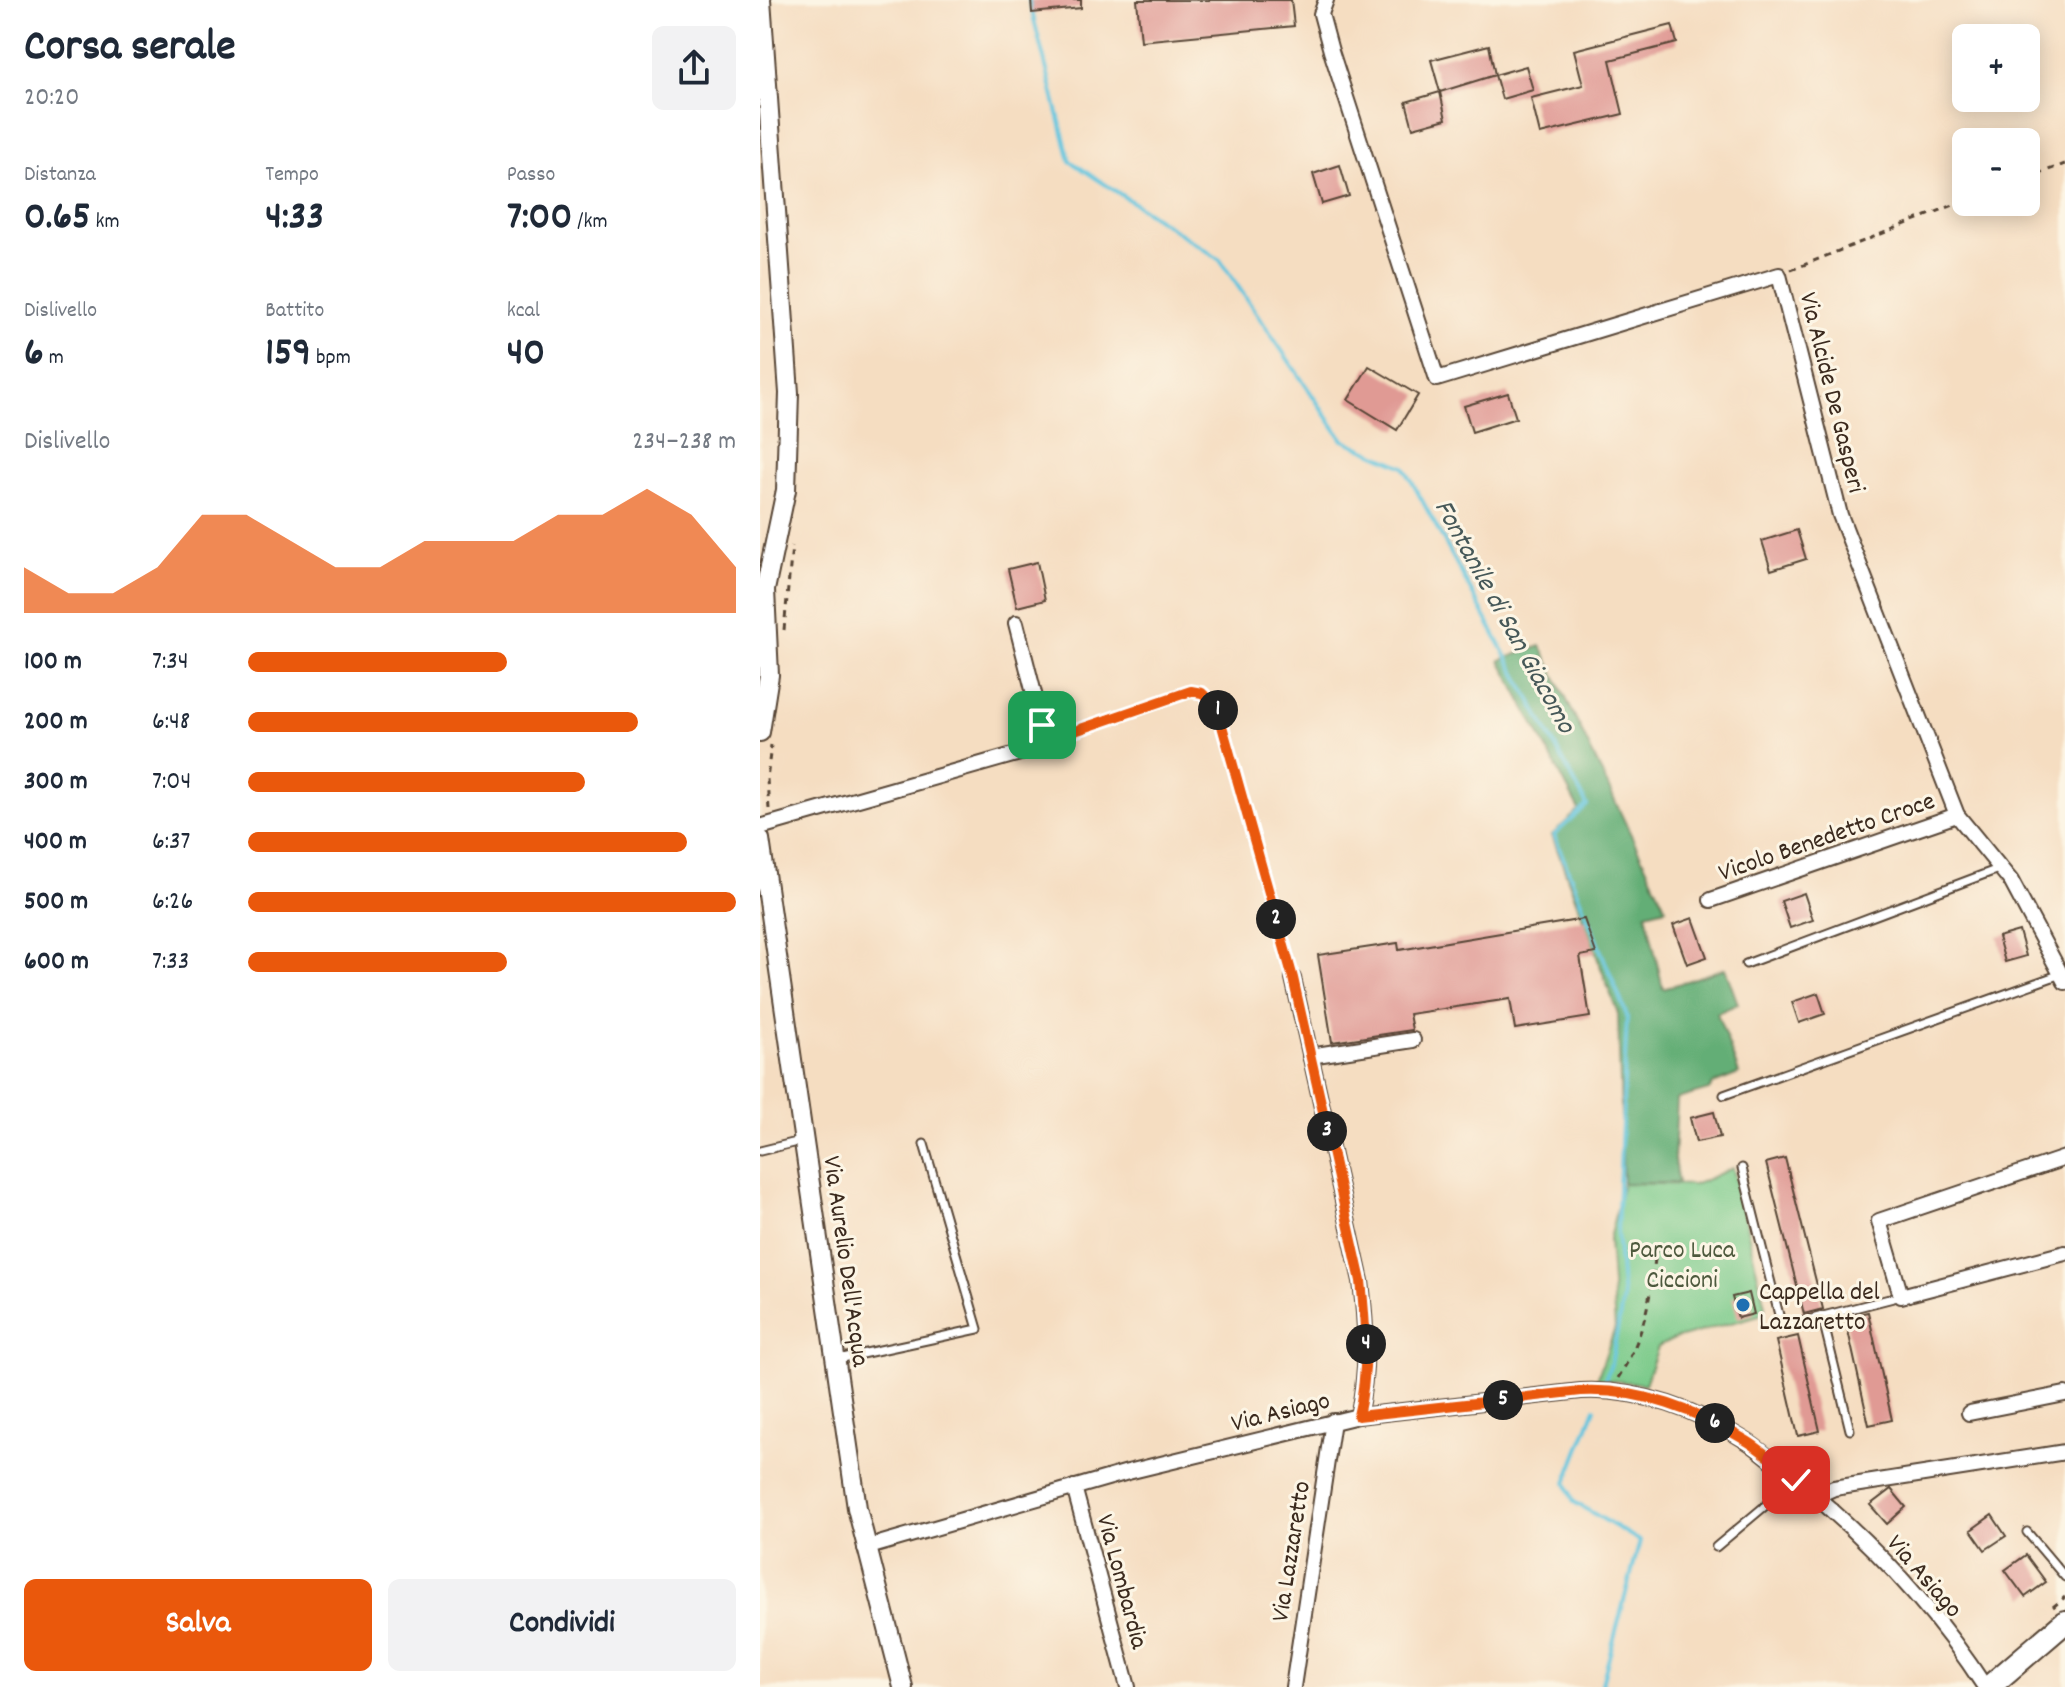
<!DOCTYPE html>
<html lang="it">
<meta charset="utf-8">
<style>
body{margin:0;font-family:Dekko,sans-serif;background:#f2f2f3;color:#1f2937;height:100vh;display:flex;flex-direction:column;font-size:30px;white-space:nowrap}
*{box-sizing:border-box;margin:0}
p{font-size:26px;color:#747a83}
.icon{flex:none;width:44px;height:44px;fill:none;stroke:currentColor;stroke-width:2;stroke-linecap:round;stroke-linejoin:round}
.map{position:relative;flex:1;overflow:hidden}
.side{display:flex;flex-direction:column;background:#fff;width:760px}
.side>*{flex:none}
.tools{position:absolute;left:1192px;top:24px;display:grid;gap:16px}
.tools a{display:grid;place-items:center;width:88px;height:88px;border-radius:12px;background:#fff;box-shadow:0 4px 20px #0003;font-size:40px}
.pin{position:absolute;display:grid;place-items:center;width:68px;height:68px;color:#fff;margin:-34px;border-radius:16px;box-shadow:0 4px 12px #0006}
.km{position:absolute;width:40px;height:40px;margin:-20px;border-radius:50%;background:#222;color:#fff;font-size:22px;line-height:40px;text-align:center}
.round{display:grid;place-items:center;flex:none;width:84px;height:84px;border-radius:12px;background:#f2f2f3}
.overview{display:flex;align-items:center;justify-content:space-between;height:136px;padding:0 24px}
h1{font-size:44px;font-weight:800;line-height:60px}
.metrics{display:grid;grid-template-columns:repeat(3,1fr);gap:12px;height:136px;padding:8px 24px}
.metrics div{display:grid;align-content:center}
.metrics b{font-size:40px;font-weight:800}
.metrics small{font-size:22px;font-weight:400}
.metrics p{font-size:22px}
.chart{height:224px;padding:16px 24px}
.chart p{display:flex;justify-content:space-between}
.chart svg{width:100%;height:144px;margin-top:8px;fill:#ea580c;opacity:.7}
.primary-button{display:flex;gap:16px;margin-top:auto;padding:16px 24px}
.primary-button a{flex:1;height:92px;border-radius:12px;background:#ea580c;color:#fff;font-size:32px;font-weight:800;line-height:92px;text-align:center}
.primary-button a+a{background:#f2f2f3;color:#1f2937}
ul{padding:0 24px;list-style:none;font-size:26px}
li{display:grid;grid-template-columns:128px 96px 1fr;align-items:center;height:60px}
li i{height:20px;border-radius:10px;background:#ea580c}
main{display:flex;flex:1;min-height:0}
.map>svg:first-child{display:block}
.green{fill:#7aca8a;stroke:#5a7a54;stroke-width:2}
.forest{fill:#63ae76;stroke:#4f6c4a;stroke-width:2}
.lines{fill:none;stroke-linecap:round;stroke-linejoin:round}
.stream{stroke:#60c4de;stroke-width:4}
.building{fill:#e09a94}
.service-casing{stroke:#574536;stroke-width:11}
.minor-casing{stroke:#574536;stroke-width:18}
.tertiary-casing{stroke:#574536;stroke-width:22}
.primary-casing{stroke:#574536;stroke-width:26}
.path{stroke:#574536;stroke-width:3;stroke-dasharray:6 6;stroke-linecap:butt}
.service{stroke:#fff;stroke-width:7}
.minor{stroke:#fff;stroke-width:14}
.tertiary{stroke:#fff;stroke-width:18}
.primary{stroke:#fff;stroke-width:22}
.route-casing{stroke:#fff;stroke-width:16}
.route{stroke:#ea580c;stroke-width:10}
.poi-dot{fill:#1f6fb2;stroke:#fcf5e5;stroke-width:3}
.labels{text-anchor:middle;stroke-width:6;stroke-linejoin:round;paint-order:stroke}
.street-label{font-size:26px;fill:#3b2a1e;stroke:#fcf5e5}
.park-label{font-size:26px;fill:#4e5a3e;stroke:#fcf5e5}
.poi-label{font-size:26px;fill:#3b2a1e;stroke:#fcf5e5;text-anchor:start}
.water-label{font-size:28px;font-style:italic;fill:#465858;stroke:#fcf5e5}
</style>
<main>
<section class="side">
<div class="overview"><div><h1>Corsa serale</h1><p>20:20</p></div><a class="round"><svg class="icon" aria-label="share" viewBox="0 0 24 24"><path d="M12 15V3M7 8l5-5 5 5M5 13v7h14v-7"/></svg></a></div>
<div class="metrics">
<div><p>Distanza</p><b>0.65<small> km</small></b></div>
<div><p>Tempo</p><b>4:33</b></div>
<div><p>Passo</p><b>7:00<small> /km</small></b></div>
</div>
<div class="metrics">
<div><p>Dislivello</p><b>6<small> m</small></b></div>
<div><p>Battito</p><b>159<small> bpm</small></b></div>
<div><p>kcal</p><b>40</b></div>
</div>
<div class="chart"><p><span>Dislivello</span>234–238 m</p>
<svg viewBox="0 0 160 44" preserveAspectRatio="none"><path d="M0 44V30L10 38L20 38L30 30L40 14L50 14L60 22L70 30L80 30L90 22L100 22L110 22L120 14L130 14L140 6L150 14L160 30V44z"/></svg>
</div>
<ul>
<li><b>100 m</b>7:34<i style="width:53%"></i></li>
<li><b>200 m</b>6:48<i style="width:80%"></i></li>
<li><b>300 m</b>7:04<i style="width:69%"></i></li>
<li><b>400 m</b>6:37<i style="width:90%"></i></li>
<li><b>500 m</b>6:26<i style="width:100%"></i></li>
<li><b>600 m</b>7:33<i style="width:53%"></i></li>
</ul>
<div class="primary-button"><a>Salva</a><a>Condividi</a></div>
</section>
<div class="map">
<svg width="1305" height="1687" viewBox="0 0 1305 1687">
<rect width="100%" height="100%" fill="#fcf5e5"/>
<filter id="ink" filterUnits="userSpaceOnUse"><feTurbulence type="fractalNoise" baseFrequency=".0125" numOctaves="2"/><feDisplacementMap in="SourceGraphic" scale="16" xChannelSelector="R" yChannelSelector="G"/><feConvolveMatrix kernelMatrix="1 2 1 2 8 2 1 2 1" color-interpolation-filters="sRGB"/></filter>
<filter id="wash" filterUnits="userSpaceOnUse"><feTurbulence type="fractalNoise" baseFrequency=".006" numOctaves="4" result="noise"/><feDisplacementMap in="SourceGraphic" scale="32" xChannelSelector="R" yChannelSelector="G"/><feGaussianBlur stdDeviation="1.8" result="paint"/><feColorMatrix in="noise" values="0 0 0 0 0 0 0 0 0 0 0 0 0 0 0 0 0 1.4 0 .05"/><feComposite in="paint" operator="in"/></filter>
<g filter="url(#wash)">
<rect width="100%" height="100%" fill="#f5ddc1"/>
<polygon class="green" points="973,1168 1005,1306 1003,1314 914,1339 898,1347 885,1384 837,1379 855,1328 849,1239 863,1183 934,1185"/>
<polygon class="forest" points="781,646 906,908 886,913 903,989 965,968 978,1004 957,1013 979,1074 953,1084 949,1090 917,1099 914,1160 918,1183 863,1183 858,1014 792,835 819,810 740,660"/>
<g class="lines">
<g class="stream">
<polyline points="269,0 310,161 460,260 583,440 644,467 827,805 794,835 867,1016 857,1232 863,1298 851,1364 845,1379"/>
<polyline points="835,1408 806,1483 814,1502 880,1541 841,1687"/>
</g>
</g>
<g id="blocks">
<g class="building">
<polygon points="271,0 321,0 321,8 272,13"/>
<polygon points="377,0 531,0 534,26 381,41"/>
<polygon points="912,25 917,43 850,60 863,114 780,134 771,98 823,85 814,50"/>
<polygon points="729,45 735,75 680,92 671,60"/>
<polygon points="766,66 773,90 742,99 735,75"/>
<polygon points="680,92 686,119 653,128 646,102"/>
<polygon points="580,165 589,196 562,204 553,174"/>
<polygon points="609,366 658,395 637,430 588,400"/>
<polygon points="748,393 756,418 712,432 704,406"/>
<polygon points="1037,530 1046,559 1011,570 1002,541"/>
<polygon points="277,562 285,600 257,607 248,569"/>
<polygon points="1044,893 1053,920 1030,928 1021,901"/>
<polygon points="933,918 947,957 927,964 913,925"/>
<polygon points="824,919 836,953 820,956 830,1017 755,1029 750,999 649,1014 652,1030 572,1042 558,955 638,943 639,950"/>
<polygon points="1259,931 1266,956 1245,962 1238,937"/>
<polygon points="1058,993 1065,1014 1039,1023 1032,1002"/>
<polygon points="954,1112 960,1137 936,1142 930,1118"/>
<polygon points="1025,1158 1063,1309 1044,1314 1006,1163"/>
<polygon points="989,1293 994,1314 978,1318 972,1297"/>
<polygon points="1108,1312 1132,1420 1109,1425 1085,1317"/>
<polygon points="1038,1336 1060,1431 1038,1436 1016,1341"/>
<polygon points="1131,1489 1146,1507 1127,1524 1110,1505"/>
<polygon points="1232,1515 1246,1536 1225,1550 1211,1530"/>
<polygon points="1266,1555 1286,1582 1265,1597 1245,1570"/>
</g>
</g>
</g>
<g filter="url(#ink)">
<use href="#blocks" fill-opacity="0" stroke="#574536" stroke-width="2"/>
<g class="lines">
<defs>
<g id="service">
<polyline points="986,964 1241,868"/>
<polyline points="964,1095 1301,974"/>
<polyline points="0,1151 41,1141"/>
<polyline points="982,1168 1020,1319 1032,1324 1141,1296"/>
<polyline points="1062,1316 1090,1430"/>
<polyline points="78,1359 218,1329 164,1144"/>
<polyline points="1267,1532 1305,1577"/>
<polyline points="956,1547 1036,1480"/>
</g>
<g id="minor">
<polyline points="566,0 561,14 571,51 677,379 1019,275 1080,515 1197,815 1251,881 1305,982"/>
<path d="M0 827 267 751C278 744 283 739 282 725L256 623"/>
<polyline points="951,900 1197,815"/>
<path d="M533 978 601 1281C606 1327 609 1370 598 1416"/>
<polyline points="550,1056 653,1040"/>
<polyline points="1305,1158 1119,1221 1141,1296 1305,1253"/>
<polyline points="1209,1413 1305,1394"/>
<polyline points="314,1487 368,1687"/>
<polyline points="1056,1496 1074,1488 1305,1452"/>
<path d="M105 1548 368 1472 598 1416 821 1391C879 1388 940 1411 988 1442 1005 1453 1020 1468 1036 1480 1109 1539 1174 1608 1225 1687"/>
<polyline points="533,1687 573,1421"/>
</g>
<g id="tertiary">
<polyline points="0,732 9,675 5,590 26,490 29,393 1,0"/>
<polyline points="0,839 97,1508 143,1687"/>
</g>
<polyline id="primary" points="1229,1687 1305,1622"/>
</defs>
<use href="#service" class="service-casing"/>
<use href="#minor" class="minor-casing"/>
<use href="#tertiary" class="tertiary-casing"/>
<use href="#primary" class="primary-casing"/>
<g class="path">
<polyline points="1266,178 1305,164"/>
<polyline points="1031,270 1206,200"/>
<polyline points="24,630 32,546"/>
<path d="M296 737 417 694C435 690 446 692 457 708L529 966"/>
<polyline points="9,809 7,779 11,745"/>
<path d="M858 1378C885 1336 890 1299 896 1251"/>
<polyline points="1293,1607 1305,1597"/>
</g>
<use href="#service" class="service"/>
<use href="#minor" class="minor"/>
<use href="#tertiary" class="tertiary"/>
<use href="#primary" class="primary"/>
</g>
</g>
<g class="lines" filter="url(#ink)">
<defs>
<path id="route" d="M282 725V734L277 744 431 691 442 693 457 708 533 978 601 1281C606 1327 609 1370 598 1416L821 1391C879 1388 939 1411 987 1441 1005 1452 1020 1467 1036 1480"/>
</defs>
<use href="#route" class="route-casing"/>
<use href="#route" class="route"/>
</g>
<circle class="poi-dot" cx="983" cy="1305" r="8"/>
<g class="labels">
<g class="street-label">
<text transform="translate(1074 392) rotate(76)" y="9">Via Alcide De Gasperi</text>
<text transform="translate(1066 835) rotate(-19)" y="9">Vicolo Benedetto Croce</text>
<text transform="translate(88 1261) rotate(82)" y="9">Via Aurelio Dell'Acqua</text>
<text transform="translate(520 1410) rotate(-14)" y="9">Via Asiago</text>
<text transform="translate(529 1551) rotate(-81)" y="9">Via Lazzaretto</text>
<text transform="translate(1166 1575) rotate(49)" y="9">Via Asiago</text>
<text transform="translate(364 1581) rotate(75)" y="9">Via Lombardia</text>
</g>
<g class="park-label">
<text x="922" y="1257">Parco Luca<tspan x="922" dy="30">Ciccioni</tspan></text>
</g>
<g class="poi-label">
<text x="999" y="1299">Cappella del<tspan x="999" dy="30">Lazzaretto</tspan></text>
</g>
<g class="water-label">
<text transform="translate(747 615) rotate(61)" y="10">Fontanile di San Giacomo</text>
</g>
</g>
</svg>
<div class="tools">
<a>+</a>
<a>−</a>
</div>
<div class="pin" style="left:282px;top:725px;background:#1e9e55"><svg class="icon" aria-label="arrive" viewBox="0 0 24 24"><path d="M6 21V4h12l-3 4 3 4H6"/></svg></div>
<div class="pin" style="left:1036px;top:1480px;background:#d93025"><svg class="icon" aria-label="check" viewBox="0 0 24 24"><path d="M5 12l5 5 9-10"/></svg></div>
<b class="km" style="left:458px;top:710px">1</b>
<b class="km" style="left:516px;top:919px">2</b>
<b class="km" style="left:567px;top:1131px">3</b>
<b class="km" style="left:606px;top:1344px">4</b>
<b class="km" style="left:743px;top:1400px">5</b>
<b class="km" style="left:955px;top:1423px">6</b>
</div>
</main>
